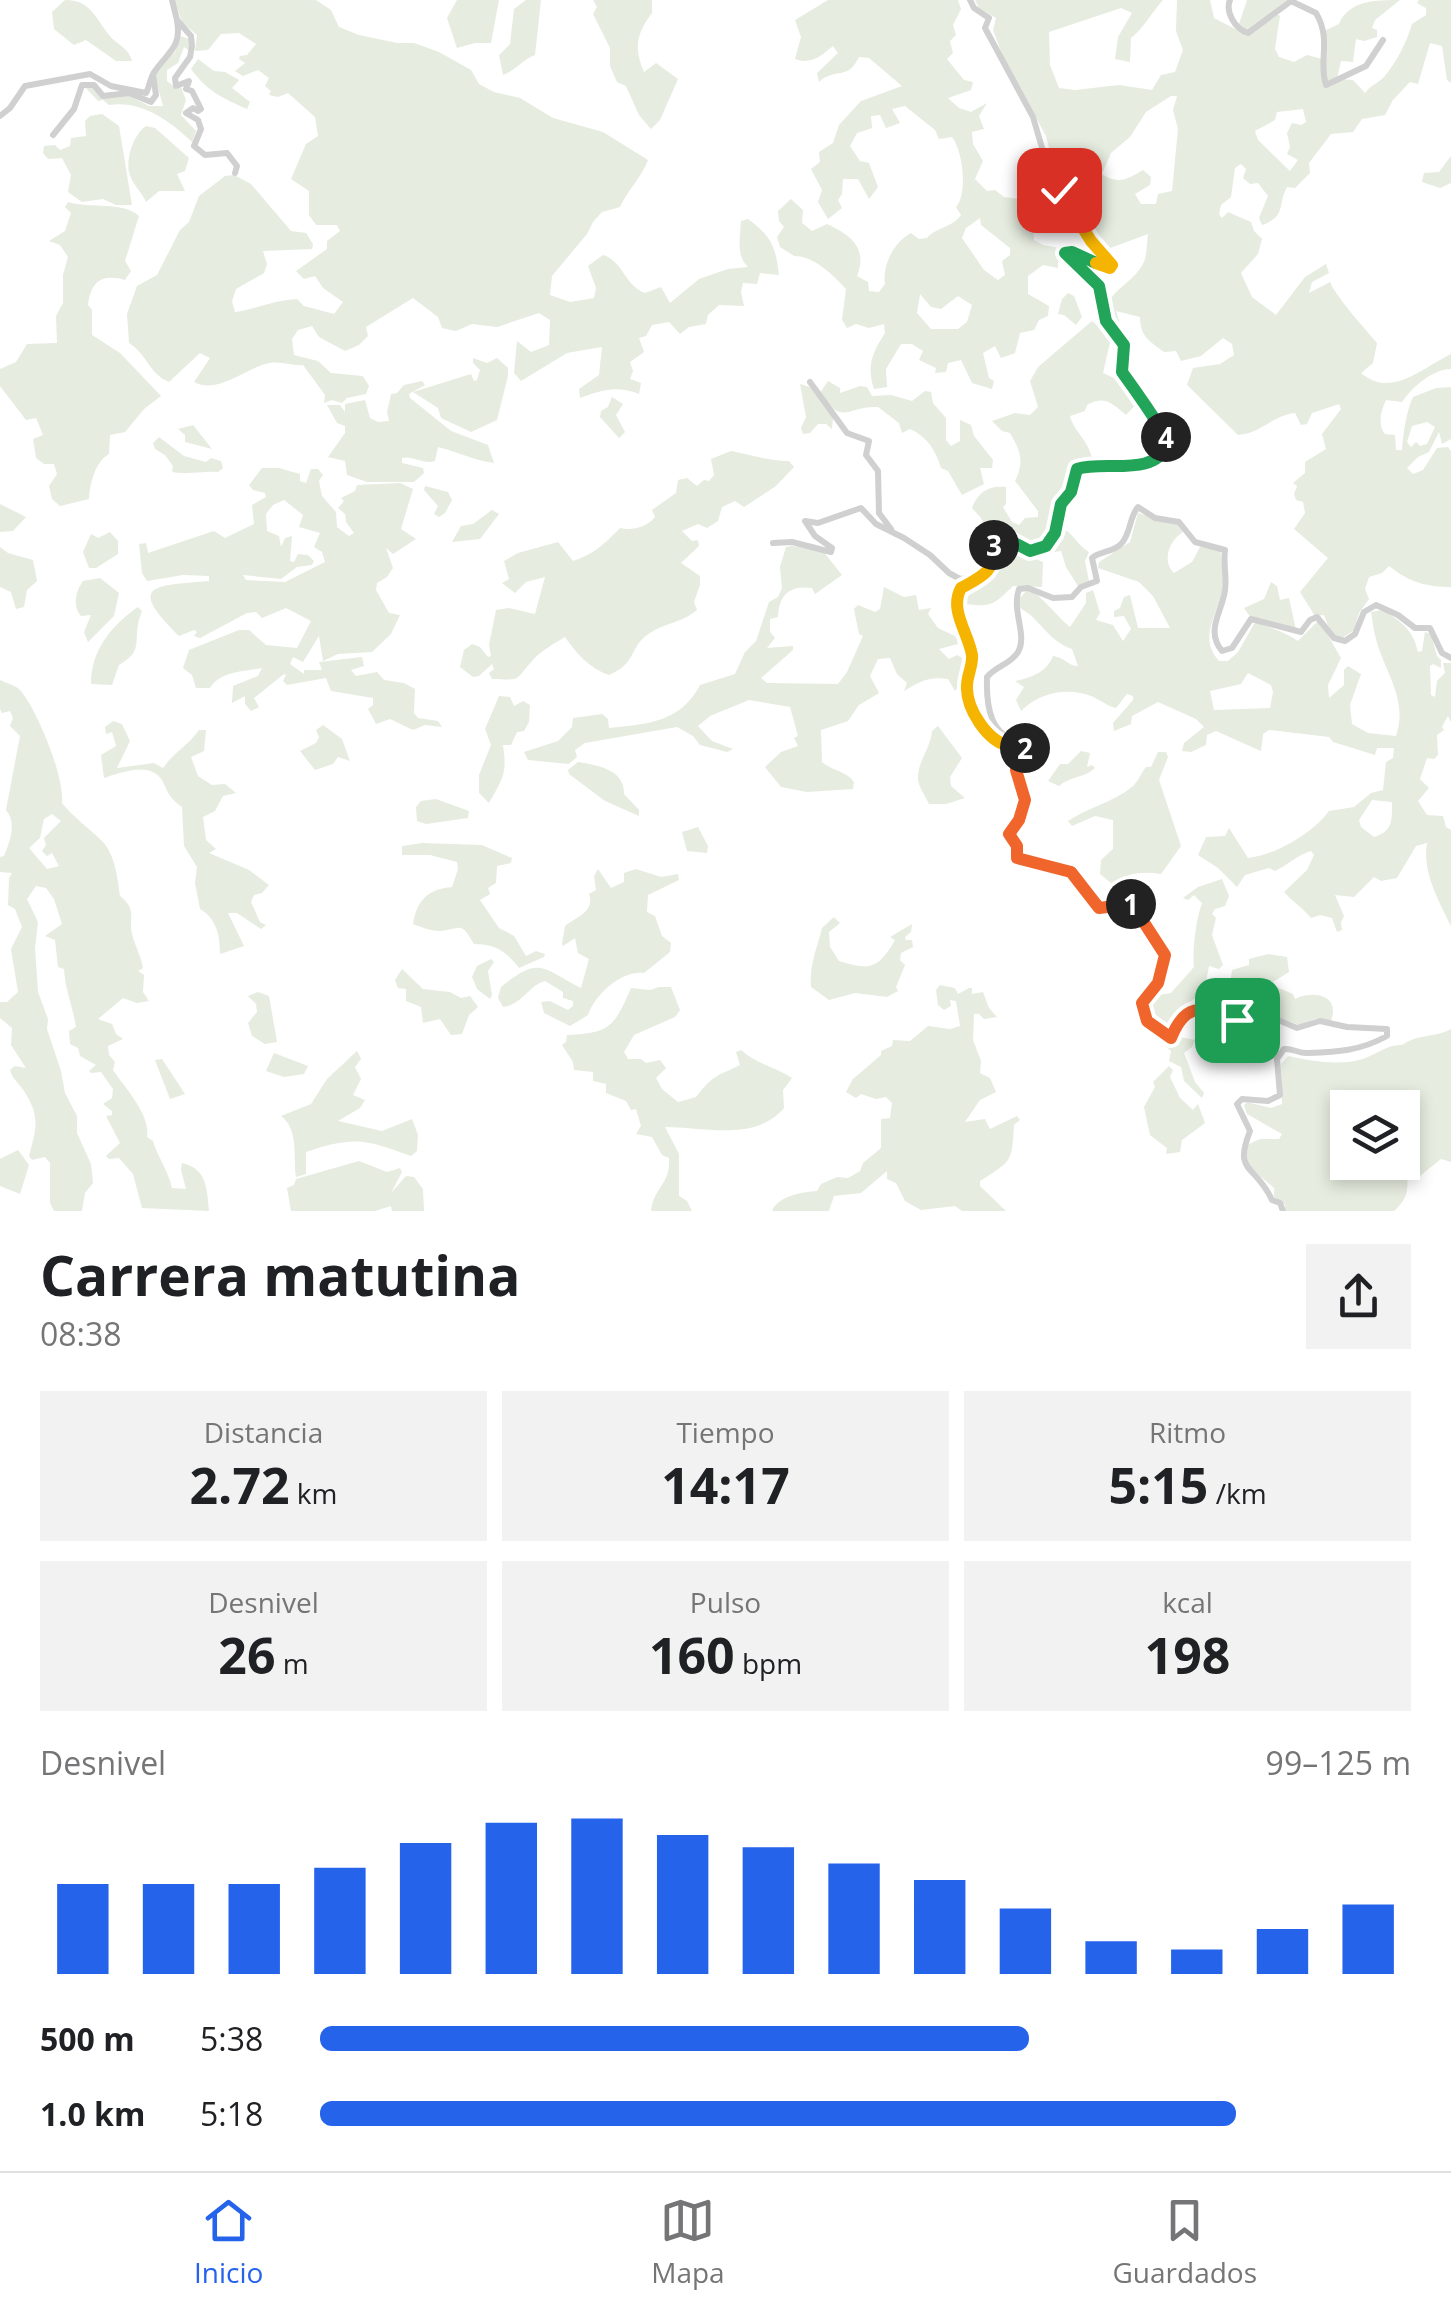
<!DOCTYPE html>
<html lang="es">
<meta charset="utf-8">
<style>
body{margin:0;font-family:"Open Sans",sans-serif;background:#f2f2f2;color:#202124;height:100vh;display:flex;flex-direction:column;font-size:38px;white-space:nowrap}
*{box-sizing:border-box;margin:0}
p{font-size:32px;color:#757577}
.icon{flex:none;width:55px;height:55px;fill:none;stroke:currentColor;stroke-width:2;stroke-linecap:round;stroke-linejoin:round}
.map{position:relative;height:1211px;overflow:hidden}
.sheet{display:flex;flex-direction:column;background:#fff;flex:1}
.sheet>*{flex:none}
.buttons{position:absolute;left:1330px;top:1090px;display:grid;gap:20px}
.buttons a{display:grid;place-items:center;width:90px;height:90px;border-radius:0px;background:#fff;box-shadow:0 5px 15px #0003;font-size:50px}
.pin{position:absolute;display:grid;place-items:center;width:85px;height:85px;color:#fff;margin:-42px;border-radius:20px;box-shadow:0 5px 15px #0006}
.km{position:absolute;width:50px;height:50px;margin:-25px;border-radius:50%;background:#222;color:#fff;font-size:28px;line-height:50px;text-align:center}
.round{display:grid;place-items:center;flex:none;width:105px;height:105px;border-radius:0px;background:#f2f2f2}
.summary{display:flex;align-items:center;justify-content:space-between;height:170px;padding:0 40px}
h1{font-size:55px;font-weight:700;line-height:75px}
.metrics{display:grid;grid-template-columns:repeat(3,1fr);gap:15px;height:170px;padding:10px 40px}
.metrics div{display:grid;align-content:center;border-radius:0px;background:#f2f2f2;text-align:center}
.metrics b{font-size:50px;font-weight:700}
.metrics small{font-size:28px;font-weight:400}
.metrics p{font-size:28px}
.chart{height:280px;padding:20px 40px}
.chart p{display:flex;justify-content:space-between}
.chart svg{width:100%;height:180px;margin-top:10px;stroke:#2563eb;stroke-width:6}
ul{padding:0 40px;list-style:none;font-size:32px}
li{display:grid;grid-template-columns:160px 120px 1fr;align-items:center;height:75px}
li i{height:25px;border-radius:12px;background:#2563eb}
.tab-bar{display:flex;justify-content:space-around;align-items:center;height:140px;border-top:2px solid #e0e0e0;background:#fff;font-size:28px;color:#757577}
.tab-bar a{display:grid;justify-items:center;gap:5px}
.tab-bar .current{color:#2563eb}
.map>svg:first-child{display:block}
.green{fill:#e6ecdf;fill-rule:evenodd}
.lines{fill:none;stroke-linecap:round;stroke-linejoin:round}
.minor{stroke:#d0d0d0;stroke-width:6}
.split-1-casing{stroke:#fff;stroke-width:20}
.split-2-casing{stroke:#fff;stroke-width:20}
.split-3-casing{stroke:#fff;stroke-width:20}
.split-4-casing{stroke:#fff;stroke-width:20}
.split-5-casing{stroke:#fff;stroke-width:20}
.split-6-casing{stroke:#fff;stroke-width:20}
.split-1{stroke:#f0652b;stroke-width:12}
.split-2{stroke:#f0652b;stroke-width:12}
.split-3{stroke:#f5b400;stroke-width:12}
.split-4{stroke:#22a559;stroke-width:12}
.split-5{stroke:#22a559;stroke-width:12}
.split-6{stroke:#f5b400;stroke-width:12}
</style>
<div class="map">
<svg width="1451" height="1211" viewBox="0 0 1451 1211">
<rect width="100%" height="100%" fill="#fff"/>
<g class="green">
<path d="M65 0C91 0 95 18 109 35 118 46 128 47 132 61H116L86 40 74 45 54 29 52 12Z"/>
<path d="M174 0H316L331 10 339 27 359 35 397 43H414L439 52 471 70 479 84 494 92 520 98 553 118 603 132 648 160C642 177 629 188 620 207L602 212 593 222 587 234 552 276 550 295 570 302 594 298 596 288 588 266 603 255C623 261 625 286 645 293L661 287 670 303 699 279 728 269 748 267C736 256 740 238 741 221L748 219C771 236 776 247 779 275L760 273 757 284 743 283 741 292 744 306 719 305 708 315 706 324 689 327 680 334 669 322 652 325 646 336 639 338 644 352 630 362 633 371 630 379 641 383 639 394C617 385 602 390 580 398L579 389 599 375 602 347 567 353 521 381 514 373 517 341 531 352 549 345 550 320 539 313 497 327 472 324 456 331 442 328 438 317 413 298 366 327 368 336 359 345 345 351 319 337 312 326 298 330 292 339 294 355 318 361 331 373 363 376 369 386 366 394 347 398 342 403 332 400 324 403 325 395 303 365C293 366 280 361 270 363 246 367 218 395 194 382L210 358 200 353 169 382C149 374 147 354 129 343L127 314 137 286 157 275 180 230 189 222 199 196 225 176 234 175 251 184 291 231 306 233 313 244 312 249 263 251 267 264 264 273 236 289 232 301 235 312C257 309 274 300 297 299L304 306 334 314 343 302 323 288 315 276 304 279 296 271 327 249V241L340 231 337 225H316L309 215V191L291 179 306 144 318 136 315 117 288 93 278 97 269 95 271 91 265 86 269 78 258 70 243 76 235 71 245 63 239 59 240 56 247 55 256 44 239 33 221 34 208 50 195 51 197 35 182 22Z"/>
<polygon points="457,0 499,0 491,43 475,43 457,48 447,18"/>
<path d="M526 0H541L535 55C522 60 516 70 503 75L499 55 510 44 514 9Z"/>
<path d="M593 0H652V13C636 34 634 48 644 72L656 63 678 79 660 120 651 129 639 115 626 86 617 82 610 66V48L593 14 597 7Z"/>
<path d="M828 0H958L961 9 953 25 956 35 950 41 953 53 947 59 964 80 973 82 971 90 948 98 959 108 971 112 987 103 979 116 984 129 972 132 973 144 983 161 975 179 987 191 995 190 1004 197 1033 201C1036 213 1050 219 1053 230L1033 227 1034 240 1043 245 1058 248V268L1043 265 1028 276V294L1049 306 1048 316 1039 320 1034 330 1020 333 1015 353 1001 358 995 346 983 353 989 378 994 381 992 389 972 383 961 360 948 363 946 372 935 373 936 368 919 360 923 351 912 344H901L886 369 887 387 874 389C866 365 873 352 885 333L884 324 869 328 856 324 847 328 842 320 846 289C832 274 814 256 794 256L780 247 777 237 784 227 779 221 778 211 791 199 803 210 802 223 812 231 827 224C851 235 868 248 857 276L868 282 869 291 879 292 885 284C882 265 894 242 911 233L919 239 927 238C937 227 953 227 961 215L956 207C968 194 963 151 952 137L939 139 935 130 905 106 892 109 900 123 886 128 880 115 871 116 872 128 857 133 850 146 860 161 869 163 878 187 869 199 858 179H843L842 194 838 200 842 208 828 219 818 202 822 190 811 169 820 162 819 152 833 143 839 125 861 101 902 86 869 58 859 57C848 81 835 67 819 82L817 73 838 53 833 46C821 56 811 65 795 59L801 37 795 20ZM980 218 981 225 1010 248V255L1002 261 1005 275 998 280 984 270 962 238 966 228ZM920 294 931 307 941 309 958 296 972 305 967 322 958 329H931L917 313Z"/>
<path d="M975 0H1163C1151 13 1145 27 1131 38L1130 62 1115 59 1118 37 1132 13 1121 8 1049 32 1050 65 1059 88 1075 90 1119 85 1152 90 1161 75 1175 72 1183 50 1176 31 1177 0H1210L1214 18 1237 30 1247 0H1287L1273 11 1280 16 1275 49 1279 57 1294 62 1307 55 1322 59 1327 57 1324 31 1339 24C1349 0 1376 0 1400 0L1375 20 1372 28 1377 30V37L1364 41 1356 39 1353 62 1341 61 1337 79 1353 80 1365 93C1371 85 1377 84 1384 77 1396 63 1407 42 1412 24L1426 15V8L1417 3 1419 0H1451V83L1447 80 1442 46 1430 43 1418 84 1410 82 1393 100 1385 115 1362 119 1353 132 1331 134 1309 163 1310 173 1295 188 1287 187C1277 205 1287 216 1262 225L1259 218 1268 196 1258 183 1250 184 1243 178 1246 169 1241 164 1235 168 1231 197 1221 205 1219 214 1222 218 1228 212 1251 222 1254 231 1262 239 1258 254 1241 273 1252 297 1276 315 1305 277 1326 264 1329 273 1312 282 1309 293 1330 282C1336 297 1366 330 1377 343L1373 363 1361 373C1391 399 1422 368 1451 354V369C1433 369 1412 387 1402 402L1386 400C1381 412 1377 423 1385 434L1395 435 1396 450H1402C1403 435 1406 412 1413 397L1436 388 1451 387V439L1442 444 1439 432 1429 452 1418 457 1407 468 1413 474 1423 470 1437 448 1448 447 1451 451V587C1426 587 1409 582 1389 566L1382 573 1369 577 1365 589 1369 599 1359 613 1354 630 1341 639 1332 636 1324 615 1315 616 1300 592 1328 558 1294 529 1305 513 1303 502 1296 500 1294 494 1297 486 1293 483 1305 473V462L1326 449 1322 434 1341 409 1339 404 1312 413 1307 424 1301 425 1295 413C1271 416 1262 433 1238 435L1187 385 1193 368 1220 364 1234 355 1232 344 1223 338 1201 356 1181 361 1176 351 1164 352C1149 341 1140 336 1140 317L1116 311 1122 330 1117 331C1084 297 1136 288 1145 259 1147 251 1147 241 1148 234L1105 250 1092 239 1065 191 1058 184 1046 136 1002 54 993 30 996 18 979 8ZM1171 96H1177L1173 110 1178 129 1172 191 1158 194 1156 204H1141L1135 194 1150 185 1151 177 1143 170C1128 179 1118 185 1102 174L1111 153 1130 137 1146 112ZM1303 109 1306 122 1301 125 1292 123 1287 133 1290 147 1287 154 1298 160 1290 171 1258 140 1255 131 1275 120 1277 112ZM1427 422 1435 427 1427 444 1420 446 1416 442 1411 447 1407 442 1412 426Z"/>
<path d="M181 36 189 39 190 51 184 47 178 63 167 70V81L177 89 181 87 186 100 181 115 196 131 192 142C169 120 141 100 109 105L103 100 98 101 84 86H93L100 96 128 95 149 106H163L154 73 175 52Z"/>
<path d="M198 59 214 71 225 72 239 80 232 88 250 102 247 109C222 98 207 91 191 69Z"/>
<polygon points="102,114 119,126 132,205 116,205 103,199 82,202 68,192 71,175 62,158 48,159 43,153 44,146 55,145 60,150 70,146 71,138 86,136 85,121 90,116"/>
<path d="M146 126 155 128 189 158 185 171 177 174 185 191H159L146 202C142 192 131 183 129 172 126 157 134 134 146 126Z"/>
<polygon points="1451,156 1451,183 1440,188 1422,182 1424,173 1439,172"/>
<path d="M68 202C90 209 123 201 139 216L125 261 131 271 125 280C103 274 91 280 88 305L92 310V335L120 353 161 396 144 409 125 432 110 435 109 454C95 462 90 483 89 499L60 506 52 499 49 486 57 474 54 464H44L36 458 33 439 43 435 36 418 26 420 0 386V369L16 362 27 344 57 343 56 316 63 303V275L68 257 60 245 49 241 65 231 71 213 65 207Z"/>
<polygon points="1068,293 1074,296 1082,317 1076,325 1064,315 1058,314 1062,299"/>
<path d="M1092 321 1111 338 1103 373 1127 384 1140 400 1126 415C1112 403 1104 395 1087 405L1085 411 1070 416C1074 432 1087 438 1092 458L1072 472C1071 495 1058 531 1042 547L1031 550 1004 535 993 539 988 537 981 518 972 508C978 492 989 485 1006 487V504L1003 507 1012 522 1019 525 1025 518 1038 517V511L1015 481C1025 462 1020 450 1010 433L1002 431 992 421 1015 413 1030 415 1038 407 1030 381 1038 367Z"/>
<polygon points="473,358 487,363 497,358 508,368 508,376 497,420 471,432 441,418 438,408 413,392 471,374 474,381 477,380 480,370 473,363"/>
<path d="M422 381 425 385 409 394 410 398 451 431 488 445 494 463C473 460 458 452 438 447L435 461C423 465 413 455 402 458V463L423 468 424 473 414 482H367L347 475 345 461 328 457 345 433V426L337 423 327 405H340L345 412V404L365 400 370 418 378 422 389 421 387 412 391 394 397 393 404 385Z"/>
<path d="M828 381 840 388V393L860 386 867 387 872 396 891 395 912 401 925 391 931 392 933 403 946 418V440L951 446 960 441V420L971 425 974 436 993 460 992 468H980L984 484 962 495 948 471 941 468C936 451 927 436 910 429L902 433 899 423 878 407C845 406 844 427 820 393Z"/>
<polygon points="800,384 813,388 833,418 832,429 826,424 818,424 810,433 803,434 801,428 806,417"/>
<polygon points="612,397 623,404 616,415 625,432 619,438 600,417 601,411 608,407"/>
<polygon points="193,425 212,449 185,442 185,435 178,429"/>
<path d="M159 437 184 456 206 462 211 458 221 461 223 468 218 472C201 471 188 475 172 472L173 466 165 455 155 449 153 443Z"/>
<path d="M731 451C746 454 776 462 789 461L794 467 776 486 744 507 735 501 722 507 718 521 707 528 698 524 682 531 692 541 698 540 699 546 681 563 700 576V585L694 602 697 610C682 623 663 623 647 635 630 647 636 664 609 675 590 669 576 653 565 637 555 643 539 652 532 661 514 681 523 680 492 679L489 673 494 669 492 664 479 676 473 677 460 667 464 650 472 644 480 647 488 657 491 656 489 645 496 610 509 608 535 614 545 577 526 582 515 593 502 583 509 579 504 561 518 553 558 542 573 561C596 553 604 544 620 528 632 531 647 527 655 517L652 510 676 493 678 480 687 478 697 486 704 480 709 481 714 475 711 459Z"/>
<path d="M262 468H279L300 474V481L306 483 311 469H318L323 475 319 481 322 496 336 512 337 527 349 536 354 533 346 522 345 514 338 508 344 501 341 498 355 491 357 485 400 483 413 489 401 529 416 539 393 554 386 548 393 568 387 577 377 583 376 590 389 613 400 615 391 634 372 652 338 654 323 661 319 636 303 662 293 657 290 664 304 674V670H322L319 662 362 657 364 666 351 670 356 676 377 672 384 680 404 683 415 689 414 713 418 718 438 721 442 727 425 725 413 730 390 719 376 724 368 709 373 705V698L331 691 326 678 287 685 283 681 286 675 284 674 254 698 259 707 251 711 245 704V696L232 703 233 686 258 676 262 668C243 672 221 671 210 688H196L192 675 183 668 189 650 239 630H249L266 645 297 648 311 621 286 608 262 618 256 612 247 613 200 638 194 636 197 632 194 630 179 636C125 583 155 586 209 581V576L183 575 147 581 142 573 139 544 146 543 148 553 214 531 225 538 254 524 252 505 266 497 265 493 253 490 249 485ZM284 500 303 515 299 527 320 533 314 547 322 552 325 562 285 582 246 580 243 575 281 579 297 567 312 565 314 561 308 555 298 554 294 562 290 561 292 536 285 538 281 547 279 536 267 531 266 514 273 505Z"/>
<polygon points="425,486 448,492 452,500 445,513 439,517 434,514 438,506 424,490"/>
<polygon points="0,504 26,517 13,531 0,532"/>
<polygon points="492,510 499,514 480,539 452,542 461,526 473,524"/>
<path d="M1138 513 1179 525 1183 532C1170 540 1161 560 1174 573L1192 562 1200 547 1220 549C1222 561 1224 579 1222 591 1217 617 1198 637 1219 661H1228L1238 652 1254 624 1258 622C1272 629 1285 632 1298 641L1319 620 1341 658 1328 685 1329 698 1344 685V670L1348 666 1361 674 1350 705 1352 724 1368 733 1396 736C1409 698 1383 671 1375 635 1373 627 1372 617 1371 612L1383 610C1402 622 1413 630 1418 652L1422 651 1425 632 1431 634 1437 656 1441 660V668L1433 664 1430 666 1431 695 1435 697 1437 681 1445 673 1443 663H1451V722L1448 716 1442 727 1444 730 1437 735 1438 755 1434 759 1427 758 1420 779 1429 788 1418 801 1427 815 1443 816 1446 827 1451 830V926C1438 900 1422 871 1427 843L1416 846 1397 878 1381 881 1374 877 1354 897 1335 895 1344 916 1341 922 1342 930 1337 932 1332 918 1320 915 1311 918C1303 908 1293 902 1284 892L1307 870 1314 855 1311 851C1297 855 1288 865 1275 871L1269 868 1245 875 1237 887 1218 868 1198 855 1206 837 1225 836 1229 828 1248 858C1276 855 1313 833 1329 811L1354 807 1371 793 1383 790 1386 762 1393 758 1394 748H1377L1375 755 1333 742 1329 737 1269 730 1263 734 1261 751 1216 731 1207 735 1206 745 1191 752 1182 751 1184 743 1204 727 1196 719 1158 702 1132 716 1131 724 1114 731 1113 723 1133 700V696L1127 694 1116 708C1104 705 1099 698 1088 695 1063 687 1038 694 1021 711L1016 700 1024 687 1015 681C1031 678 1047 672 1053 656 1064 657 1070 667 1078 666L1072 649C1046 640 1042 619 1018 607L1019 599 1028 589C1044 597 1056 616 1070 627L1086 603V593L1093 590 1100 613 1096 620 1113 625 1123 641 1131 629 1124 616 1114 617V611L1120 608 1124 597 1130 595 1138 628H1170L1153 596 1139 582 1098 568 1099 562 1130 542ZM1248 673 1271 685 1273 692 1270 708 1214 710 1210 691 1241 684ZM1372 800 1392 802C1392 820 1393 831 1374 837L1361 827 1359 820Z"/>
<path d="M1060 527C1073 532 1075 543 1089 552L1085 561 1089 581 1078 586 1066 567 1061 551 1047 553 1046 550Z"/>
<polygon points="110,532 118,541 118,554 96,568 89,568 83,552 91,534 98,538"/>
<path d="M998 539 1016 545 1017 551 1043 562 1042 587 1013 586C991 608 989 607 958 603L960 592C968 587 977 586 984 581 996 573 996 552 998 539Z"/>
<path d="M792 546 823 551 842 575 815 594 812 588C789 585 779 595 778 617L770 619V632L775 638 767 648 793 646V650L761 678 767 683 838 684 847 672 863 636 859 634 854 609 858 605 875 612 880 609 884 587 904 597 916 595 919 610 931 608 928 614 938 628 957 637 958 644 939 649 949 659 957 655 964 659C966 679 967 676 955 691L948 679C929 676 920 681 904 691L907 683 897 674 890 658 878 659 870 676 879 693 859 705 848 721 821 730 822 762C831 770 848 772 854 782L853 789 807 792 781 787 765 767 781 752 798 746 794 738 798 736 790 707 749 700 710 716 698 726 712 741 733 749 727 752 700 745 693 736 677 727 585 743 575 750 577 757 569 764 528 760 524 752 558 741 572 727 573 718 602 714 608 719 609 728C648 724 681 722 700 685L735 674 745 652 756 641 769 602 778 597 782 588 780 567 786 547Z"/>
<polygon points="0,547 8,553 33,560 37,581 27,590 24,607 16,609 11,592 0,587"/>
<path d="M100 578 119 593 114 616 88 642 84 632 91 615 81 616C72 605 76 591 83 581Z"/>
<polygon points="1271,582 1277,586 1280,600 1289,598 1296,630 1260,618 1251,618 1244,608 1264,599"/>
<path d="M138 607 142 611C130 640 147 649 119 665L112 685 91 684C91 650 111 626 138 607Z"/>
<path d="M0 680C6 683 15 685 20 690 37 709 65 778 62 803 73 817 90 829 103 842 115 855 118 880 120 896 138 910 128 918 132 934 135 946 141 956 143 968L138 971 144 975 143 992 149 1001 137 1003 123 998 98 1019 112 1024 116 1034 123 1039 108 1046 109 1055 115 1062 113 1070C125 1088 151 1115 147 1137L153 1141C158 1158 168 1170 172 1188L186 1189 181 1170 182 1163C207 1168 207 1190 209 1211L142 1208 133 1174 119 1158 109 1159 106 1156 120 1143 106 1116 112 1115V1111L103 1104 112 1098 113 1089 101 1072 91 1073 89 1071 96 1065 80 1056 78 1048 70 1044 69 1031 76 1027C73 1007 65 989 64 969L58 967 55 940 45 936 62 924 54 899 46 888 36 886 27 899 38 922 35 948 38 992 48 1019 47 1029 61 1071 65 1093 77 1116V1133L91 1164 93 1183 85 1193 82 1211H54L50 1203V1163L45 1157 32 1160 29 1156C36 1130 41 1117 24 1091 19 1083 13 1080 10 1070L15 1066 26 1068 11 1045 12 1028 0 1018V1002H7L18 992 11 949 22 927 15 909 8 905 9 878 12 873 0 872V857L4 856C10 841 17 823 6 810L20 736 10 726 13 718 10 711 2 713 0 709ZM52 814 61 821 44 838 46 845 42 851 47 856 52 853 59 866 47 869 29 848 40 838 44 819Z"/>
<path d="M499 696 510 697 514 706 523 701 530 705 529 722 524 731 517 732 511 745H503C507 773 504 777 489 803L479 793V775L491 745 485 729Z"/>
<path d="M113 721 122 724 130 741 117 768 154 763 163 768C173 753 188 746 199 730H206L204 751 191 757 198 776 212 785 225 784 236 793 223 796 215 811 203 817 206 840 216 849 209 853 249 870 269 885 262 893 254 895 251 902 260 922 266 925 261 929 237 913H228L244 946 220 954C220 936 217 919 200 909L195 883 197 867 184 846 182 807C170 798 169 795 163 782 151 760 121 773 104 778L101 755 116 746 112 732 106 734 105 727Z"/>
<polygon points="323,725 342,739 350,761 338,757 333,764 315,770 300,751 316,743 319,737 316,730"/>
<path d="M938 726 962 758 950 777 951 786 965 798 946 804H929C926 797 918 786 918 779 917 762 931 748 932 731Z"/>
<path d="M1081 751 1090 753 1087 767 1092 765 1095 768C1085 778 1070 776 1059 786L1048 781 1060 764H1068Z"/>
<path d="M1158 752H1166L1168 757 1159 780 1181 846 1161 874C1143 871 1127 873 1111 883L1100 874 1101 860 1113 849V820L1095 816 1072 826 1068 821C1089 807 1112 803 1132 787 1138 782 1141 773 1146 767H1151Z"/>
<path d="M578 762C598 765 625 770 624 794L639 810V816L605 801 569 774 568 770Z"/>
<polygon points="436,799 469,811 468,818 426,824 417,821 416,807 421,801"/>
<polygon points="698,827 708,846 707,853 687,851 682,832"/>
<path d="M422 843 482 845 512 858 511 863 497 866 496 883 488 888 490 894 480 900 499 928 514 936 526 956 536 951 545 954 544 957 519 968C506 951 495 944 474 944 460 920 462 929 439 931 431 931 421 927 413 924 417 899 429 889 452 887L458 869 457 862 430 855H402V846Z"/>
<path d="M598 869 611 888 624 882V873L636 869 661 877 678 874 679 880 648 895 647 912 655 916 662 936 671 943 670 952 644 973C622 970 595 994 588 1015L570 1026 544 1013 541 1002 550 1001 568 1010 573 1006V1001L563 998V992L545 981C529 985 522 1005 503 1007L498 998 501 987C540 955 542 968 581 988L589 959 578 953 575 938 563 946 562 944 565 926C577 916 595 912 589 894L596 890 594 876Z"/>
<path d="M1222 879 1229 896 1225 906 1215 909 1212 914 1216 918 1212 935 1223 965 1219 969 1209 966 1204 992 1177 1011 1169 1035 1148 1015 1146 1003 1152 996 1171 993 1194 967C1192 950 1196 920 1202 903L1194 895 1188 900 1183 898 1198 887Z"/>
<path d="M834 917 840 923 829 932 830 947 839 961C869 970 878 970 895 940L890 937 912 924 911 932 905 937 906 940H912L913 947 901 953 900 960 905 965 896 987 898 991 887 997 855 993 829 1000 811 987C809 965 817 949 822 928Z"/>
<path d="M1268 954 1287 957 1289 972 1273 982 1274 986 1293 994 1295 999C1316 989 1342 997 1330 1023L1315 1019 1299 1025 1276 1016 1272 1006 1253 995 1238 1018 1226 1015 1232 970 1249 965V959Z"/>
<polygon points="491,959 494,962 488,971 492,995 490,999 477,989 472,977 477,966"/>
<polygon points="402,969 423,989 450,992 461,998 470,996 478,1007 469,1015 462,1034 451,1035 440,1019 423,1023 421,1007 406,1001 406,989 398,988 395,980"/>
<path d="M940 985 955 988 958 994 969 988H972V994L983 992 989 1008 997 1017 984 1019 979 1014H974L973 1040 981 1061 980 1073 990 1078 996 1092 980 1100 965 1122 985 1119 990 1129 1017 1116 1020 1120 1014 1125C1012 1162 1012 1161 980 1181V1186L1006 1211H962L955 1206 921 1210 905 1201 896 1183 887 1179V1171L861 1193 834 1196 829 1211H772C778 1196 802 1192 817 1191L821 1184 837 1177 848 1178 860 1171 863 1163 881 1148V1119L890 1118 892 1103 886 1097 876 1099 861 1094 856 1098 846 1092 853 1079 881 1055V1051L892 1046 893 1040 910 1041 928 1026 950 1029 960 1026 956 1001 950 1000 951 1006 944 1010 938 1005 936 990Z"/>
<path d="M659 987H671L680 1010 675 1017 634 1035 624 1052 628 1059H641L646 1063 660 1060 666 1068 656 1078 662 1089 678 1102 696 1097C714 1074 716 1077 740 1065L736 1052 741 1050C755 1063 775 1067 792 1078L783 1090 784 1108C755 1142 704 1127 665 1127L679 1154V1196L687 1201 692 1211H651C653 1188 671 1184 669 1158L662 1155 652 1137 636 1134 641 1126 636 1109 631 1110 626 1101 606 1093V1084L593 1081V1072L574 1070 573 1062 562 1045 566 1042 567 1035C609 1033 614 1028 631 988L650 990Z"/>
<polygon points="258,992 269,996 277,1042 265,1044 252,1036 248,1023 257,1012 256,1004 248,996"/>
<path d="M1451 1029V1162L1441 1159 1415 1180 1411 1172 1407 1176C1409 1193 1405 1201 1394 1211H1285V1205L1274 1197V1188C1261 1176 1243 1166 1245 1146L1260 1139H1279L1282 1134 1247 1114 1244 1105 1247 1102 1271 1108 1282 1104 1281 1064 1288 1056C1311 1061 1340 1066 1363 1059 1377 1054 1388 1044 1402 1045 1420 1033 1436 1038 1451 1029ZM1348 1108H1402V1162H1348Z"/>
<polygon points="1159,1033 1168,1040 1175,1036 1195,1040 1192,1047 1184,1053 1195,1082 1204,1093 1202,1098 1184,1081 1181,1067 1169,1061 1171,1051 1155,1037"/>
<path d="M357 1051 361 1059 355 1067 361 1079 353 1095 365 1100 360 1108 338 1121 382 1131 412 1119 418 1135 417 1151 411 1156C364 1139 354 1136 306 1152V1174L296 1177C293 1157 299 1129 281 1116L311 1104 327 1079Z"/>
<polygon points="274,1053 308,1066 304,1074 284,1077 266,1071"/>
<polygon points="162,1059 185,1094 170,1099 155,1060"/>
<polygon points="1169,1066 1173,1070 1170,1077 1180,1098 1193,1110 1198,1104 1205,1123 1182,1140 1180,1152 1166,1154 1167,1148 1150,1135 1144,1107 1155,1087 1153,1082"/>
<polygon points="18,1150 29,1165 20,1194 0,1186 0,1159"/>
<polygon points="359,1161 387,1172 400,1168 402,1172 391,1193 406,1176 414,1177 423,1189 424,1211 392,1211 391,1206 375,1211 291,1211 287,1188 294,1185 296,1179"/>
</g>
<g class="lines">
<g class="minor">
<polyline points="172,0 177,20 191,36 192,46 190,57 175,78 176,86 189,81 186,89 192,91 201,109 198,111 193,108 186,113 198,120 201,129 194,146 205,155 227,153 237,166 235,173"/>
<path d="M970 0 974 8 989 18 985 28 1033 117 1052 182 1091 241 1112 262 1110 268 1072 252 1065 253 1099 286 1106 321 1124 345 1122 372 1146 401 1152 420 1163 431 1168 444 1163 454 1142 465H1096L1077 469 1071 492 1061 503 1055 533 1047 547 1030 551 999 537 995 541C994 548 996 556 993 564 985 582 959 580 956 600 954 614 967 637 971 652 974 665 966 676 967 690 968 718 993 745 1020 746"/>
<path d="M1230 0C1225 12 1235 29 1248 33L1291 1 1316 13C1332 40 1318 61 1326 85L1366 66 1383 40"/>
<path d="M0 116 10 108 25 86 90 74 111 86 146 93C150 86 150 77 155 71 168 52 182 47 177 21"/>
<polyline points="53,135 74,109 82,85 94,85 103,96 129,93 151,102 156,95 153,75"/>
<polyline points="810,382 847,433 869,441 866,455 878,471 879,513 891,529"/>
<polyline points="773,543 792,542 831,552 832,548 815,536 805,521 818,523 861,508 876,524 904,538 930,555 949,573 960,579 983,576"/>
<path d="M1283 1211 1280 1203 1272 1200C1255 1163 1233 1174 1250 1131L1237 1104 1242 1099 1268 1101 1280 1095 1277 1059 1284 1049C1293 1048 1299 1054 1308 1053 1337 1052 1360 1051 1387 1036V1029L1347 1027 1320 1021 1297 1028 1276 1019 1268 1006 1258 1000 1237 1020C1204 1009 1187 999 1171 1038L1147 1021 1143 1003 1158 983 1165 955 1143 921 1139 904 1099 908 1071 872 1017 858V845L1009 834C1028 804 1025 803 1016 770 1018 758 1027 756 1024 743 990 738 986 707 987 677 996 666 1011 664 1018 652 1028 635 1011 611 1019 589L1028 588 1053 598 1072 597 1081 587 1097 581 1092 558C1100 551 1114 552 1121 544 1131 534 1129 517 1138 507L1155 518 1179 522 1195 542 1225 550C1223 564 1227 577 1225 590 1222 613 1205 630 1222 651L1232 648 1251 619 1301 632 1310 620 1317 617 1334 638 1345 641 1355 634 1364 612 1376 605 1398 615 1415 628H1430L1442 653 1451 658"/>
</g>
</g>
<g class="lines">
<defs>
<path id="split-1" d="M1131 904H1140L1143 921 1165 955 1158 983 1142 1003 1147 1021 1171 1038C1187 999 1203 1009 1237 1020"/>
<polyline id="split-2" points="1025,748 1016,770 1025,800 1019,820 1009,834 1017,846 1017,858 1071,872 1099,908 1131,904"/>
<path id="split-3" d="M994 545C996 572 981 577 961 588 949 610 968 632 972 655 973 666 967 675 967 686 966 708 987 742 1010 746 1015 747 1020 746 1025 748"/>
<path id="split-4" d="M994 545 1001 536 1030 551 1046 546 1055 533 1061 504 1071 492 1077 469C1105 460 1154 478 1168 444L1166 437"/>
<path id="split-5" d="M1096 263 1072 252 1065 253 1099 286 1106 321 1124 345 1122 372C1138 394 1152 414 1166 437"/>
<polyline id="split-6" points="1059,190 1091,241 1112,265 1110,268 1096,263"/>
</defs>
<use href="#split-1" class="split-1-casing"/>
<use href="#split-2" class="split-2-casing"/>
<use href="#split-3" class="split-3-casing"/>
<use href="#split-4" class="split-4-casing"/>
<use href="#split-5" class="split-5-casing"/>
<use href="#split-6" class="split-6-casing"/>
<use href="#split-1" class="split-1"/>
<use href="#split-2" class="split-2"/>
<use href="#split-3" class="split-3"/>
<use href="#split-4" class="split-4"/>
<use href="#split-5" class="split-5"/>
<use href="#split-6" class="split-6"/>
</g>
</svg>
<div class="buttons">
<a><svg class="icon" aria-label="layers" viewBox="0 0 24 24"><path d="M12 4l9 5-9 5-9-5zM3 14l9 5 9-5"/></svg></a>
</div>
<div class="pin" style="left:1237px;top:1020px;background:#1e9e55"><svg class="icon" aria-label="arrive" viewBox="0 0 24 24"><path d="M6 21V4h12l-3 4 3 4H6"/></svg></div>
<div class="pin" style="left:1059px;top:190px;background:#d93025"><svg class="icon" aria-label="check" viewBox="0 0 24 24"><path d="M5 12l5 5 9-10"/></svg></div>
<b class="km" style="left:1131px;top:904px">1</b>
<b class="km" style="left:1025px;top:748px">2</b>
<b class="km" style="left:994px;top:545px">3</b>
<b class="km" style="left:1166px;top:437px">4</b>
</div>
<section class="sheet">
<div class="summary"><div><h1>Carrera matutina</h1><p>08:38</p></div><a class="round"><svg class="icon" aria-label="share" viewBox="0 0 24 24"><path d="M12 15V3M7 8l5-5 5 5M5 13v7h14v-7"/></svg></a></div>
<div class="metrics">
<div><p>Distancia</p><b>2.72<small> km</small></b></div>
<div><p>Tiempo</p><b>14:17</b></div>
<div><p>Ritmo</p><b>5:15<small> /km</small></b></div>
</div>
<div class="metrics">
<div><p>Desnivel</p><b>26<small> m</small></b></div>
<div><p>Pulso</p><b>160<small> bpm</small></b></div>
<div><p>kcal</p><b>198</b></div>
</div>
<div class="chart"><p><span>Desnivel</span>99–125 m</p>
<svg viewBox="0 0 160 44" preserveAspectRatio="none"><path d="M5 44V22M15 44V22M25 44V22M35 44V18M45 44V12M55 44V7M65 44V6M75 44V10M85 44V13M95 44V17M105 44V21M115 44V28M125 44V36M135 44V38M145 44V33M155 44V27"/></svg>
</div>
<ul>
<li><b>500 m</b>5:38<i style="width:65%"></i></li>
<li><b>1.0 km</b>5:18<i style="width:84%"></i></li>
</ul>
</section>
<nav class="tab-bar">
<a class="current"><svg class="icon" aria-label="home" viewBox="0 0 24 24"><path d="M3 11l9-7 9 7M6 9v11h12V9"/></svg>Inicio</a>
<a><svg class="icon" aria-label="map" viewBox="0 0 24 24"><path d="M3 6l6-2 6 2 6-2v14l-6 2-6-2-6 2zM9 4v14M15 6v14"/></svg>Mapa</a>
<a><svg class="icon" aria-label="saved" viewBox="0 0 24 24"><path d="M7 4h10v16l-5-4-5 4z"/></svg>Guardados</a>
</nav>
